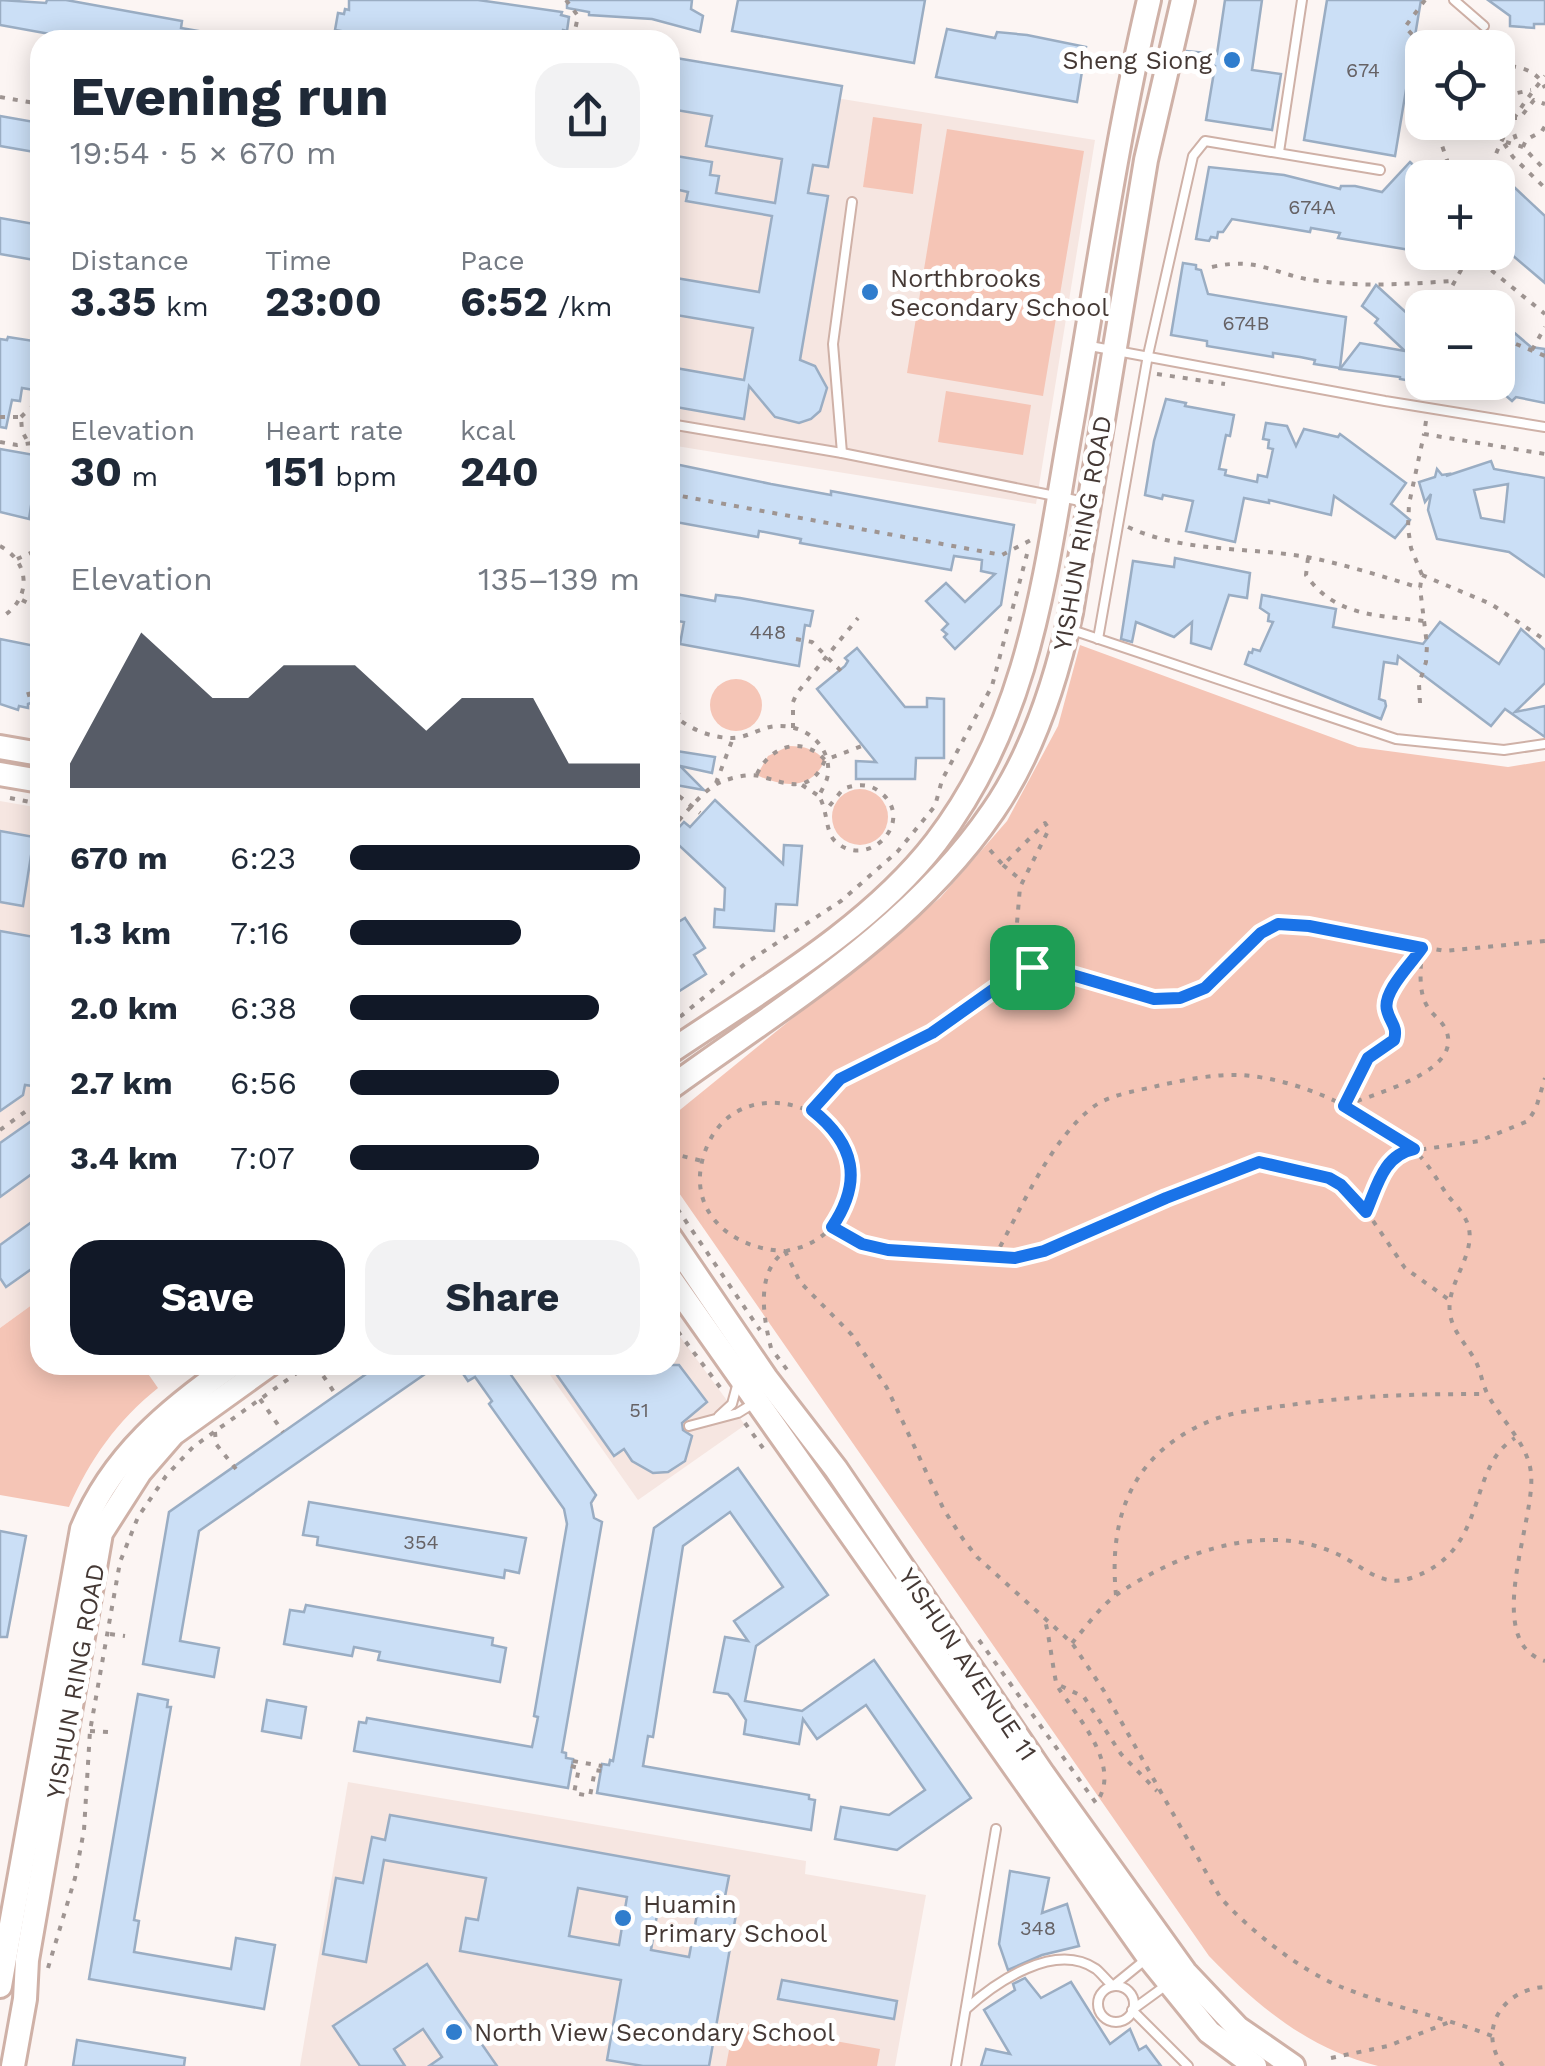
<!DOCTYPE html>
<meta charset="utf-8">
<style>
body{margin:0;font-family:"Work Sans",sans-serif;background:#f2f2f3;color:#1f2937;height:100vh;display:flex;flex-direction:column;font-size:38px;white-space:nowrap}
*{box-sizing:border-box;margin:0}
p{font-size:32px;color:#747a83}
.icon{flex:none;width:55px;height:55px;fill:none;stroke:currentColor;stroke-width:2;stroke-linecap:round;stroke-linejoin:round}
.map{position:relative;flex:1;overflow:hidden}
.side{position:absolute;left:30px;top:30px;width:650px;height:1345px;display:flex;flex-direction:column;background:#fff;border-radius:30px;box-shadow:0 5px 25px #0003}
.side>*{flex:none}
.buttons{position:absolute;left:1405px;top:30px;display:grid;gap:20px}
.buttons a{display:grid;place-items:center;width:110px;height:110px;border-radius:20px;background:#fff;box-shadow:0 5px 25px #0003;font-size:50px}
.pin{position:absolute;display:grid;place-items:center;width:85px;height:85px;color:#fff;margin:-42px;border-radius:20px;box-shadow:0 5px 15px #0006}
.round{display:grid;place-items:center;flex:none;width:105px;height:105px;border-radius:30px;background:#f2f2f3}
.summary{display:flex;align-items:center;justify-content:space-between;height:170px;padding:0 40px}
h1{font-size:55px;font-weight:700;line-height:75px}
.metrics{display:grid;grid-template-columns:repeat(3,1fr);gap:15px;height:170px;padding:10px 40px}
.metrics div{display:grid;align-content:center}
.metrics b{font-size:42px;font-weight:700}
.metrics small{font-size:28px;font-weight:400}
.metrics p{font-size:28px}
.chart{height:280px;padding:20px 40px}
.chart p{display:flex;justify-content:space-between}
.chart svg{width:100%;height:180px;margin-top:10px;fill:#111827;opacity:.7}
.button{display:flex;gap:20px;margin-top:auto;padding:20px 40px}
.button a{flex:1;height:115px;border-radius:30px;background:#111827;color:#fff;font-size:40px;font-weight:700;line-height:115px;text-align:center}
.button a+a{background:#f2f2f3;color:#1f2937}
ul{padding:0 40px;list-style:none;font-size:32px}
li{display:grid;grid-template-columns:160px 120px 1fr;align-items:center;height:75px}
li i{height:25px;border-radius:12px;background:#111827}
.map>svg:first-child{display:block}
.built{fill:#f6e6e1}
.green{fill:#f5c5b6}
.building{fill:#cbdff6;stroke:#9aadc3;stroke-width:2.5;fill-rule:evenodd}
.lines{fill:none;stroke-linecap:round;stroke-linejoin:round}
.lane-casing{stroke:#cfb1a7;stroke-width:12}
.secondary-casing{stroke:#cfb1a7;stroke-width:28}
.path{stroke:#9f9592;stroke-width:4;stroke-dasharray:5 8;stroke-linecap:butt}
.lane{stroke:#fff;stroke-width:8}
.secondary{stroke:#fff;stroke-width:22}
.route-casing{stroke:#fff;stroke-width:20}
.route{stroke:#1a73e8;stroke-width:12}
.poi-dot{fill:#307dcd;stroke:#fff;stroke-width:4}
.labels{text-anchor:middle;stroke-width:10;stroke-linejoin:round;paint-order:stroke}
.number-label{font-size:20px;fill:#666265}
.poi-label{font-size:25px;fill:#453935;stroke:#fff;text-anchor:start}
.street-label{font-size:25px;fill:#453935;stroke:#fff}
</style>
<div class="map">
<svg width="1545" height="2066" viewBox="0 0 1545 2066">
<rect width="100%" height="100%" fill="#fcf5f3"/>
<g class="built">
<polygon points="670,71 1095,140 1036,504 670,445"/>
<polygon points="0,801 40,808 40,1299 0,1328"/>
<polygon points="670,1323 745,1425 638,1500 543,1365 670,1365"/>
<polygon points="348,1782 806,1861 805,1874 926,1895 895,2066 300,2066"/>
</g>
<g class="green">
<polygon points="873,117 922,124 913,194 863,187"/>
<polygon points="947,129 1084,151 1043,396 907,373"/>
<polygon points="946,391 1031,405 1023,455 938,442"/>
<path d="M1080 645 1358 747 1508 767 1545 761V2066H1378C1309 2049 1257 2006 1209 1956L670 1180V1118L940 898 1007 821 1058 726Z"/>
<circle cx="736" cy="705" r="26"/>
<path d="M789 746C805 746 814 749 825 760 812 790 783 788 757 775L768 756Z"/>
<circle cx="860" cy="817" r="28"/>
<path d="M40 1299V1365H142L158 1388C117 1421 90 1459 69 1507L0 1495V1328Z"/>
<polygon points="734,2023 880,2049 877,2066 726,2066"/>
</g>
<g class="building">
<polygon points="0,0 46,3 47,0 66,0 182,21 181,28 210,33 209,40 83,40 0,25"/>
<polygon points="349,0 478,0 562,12 561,15 569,17 567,31 563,30 562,35 554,33 552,40 393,40 335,30 338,13 344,14 345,9 349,10"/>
<polygon points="567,0 692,0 691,9 703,16 700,32 652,19 589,15 589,12 567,8"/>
<polygon points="738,0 925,0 914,63 732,31"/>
<polygon points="1225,0 1262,0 1252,70 1281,74 1272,130 1206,120 1215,66 1186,56 1187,51 1217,54"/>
<polygon points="1327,0 1421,0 1395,156 1304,140"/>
<polygon points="1488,0 1545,0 1545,24 1534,24 1534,28 1510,26 1510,16"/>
<polygon points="947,29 995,38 997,32 1027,35 1086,47 1077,102 936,77"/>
<polygon points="670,57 842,86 828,167 813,165 808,193 828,196 800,360 815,366 827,388 820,411 811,419 799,423 775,417 749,386 744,419 670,406 670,367 744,380 753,328 670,314 670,277 759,292 772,216 686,201 688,192 670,188 670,155 712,162 710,175 719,176 716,193 775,203 782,159 706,146 712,116 670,109"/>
<polygon points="0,116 40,123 40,153 0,146"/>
<polygon points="1410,162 1425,176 1422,178 1422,252 1338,238 1340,233 1311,228 1310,232 1232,219 1223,232 1218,232 1217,238 1211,237 1209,241 1196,239 1209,167 1284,175 1340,189 1341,186 1355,186 1382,192"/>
<polygon points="1498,172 1545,216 1545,283 1498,243 1498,229 1505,222 1500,217 1504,211 1498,206"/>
<polygon points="0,218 40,225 40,261 0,254"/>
<polygon points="1183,263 1196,265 1196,269 1201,270 1208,294 1346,317 1340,368 1314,364 1315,360 1300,357 1273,353 1273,357 1207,346 1207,341 1171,335"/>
<polygon points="1376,285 1422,327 1422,383 1400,379 1400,377 1340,369 1360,343 1405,351 1375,323 1378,319 1362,306"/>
<polygon points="1498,319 1531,347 1545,349 1545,403 1516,397 1512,401 1498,389"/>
<polygon points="8,337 40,342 40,391 22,388 20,401 12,400 6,428 0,427 0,339 7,340"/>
<polygon points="1166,399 1186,403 1185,406 1234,415 1230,436 1226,435 1219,469 1226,470 1225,475 1257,482 1258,475 1267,477 1273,449 1268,448 1269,440 1263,439 1266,423 1287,426 1296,446 1304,429 1338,437 1340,434 1406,483 1391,504 1410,520 1395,538 1334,496 1331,515 1269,500 1269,503 1244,498 1235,542 1186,531 1193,501 1163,495 1162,499 1145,495 1154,441"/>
<polygon points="0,449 40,456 40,474 36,473 29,519 0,512"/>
<path d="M1491 461 1494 469 1545 478V577L1509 552 1437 539 1428 510 1431 494 1425 502 1419 482 1435 477 1437 469 1442 475 1448 474 1446 476ZM1508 484 1504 522 1481 518 1474 490Z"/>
<polygon points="670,463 771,484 831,495 831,491 1014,525 1001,605 955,649 944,637 947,634 942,630 948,624 926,601 946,583 965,602 995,574 981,571 982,560 954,556 951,570 800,543 801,539 759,531 758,537 670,521"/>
<polygon points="1175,558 1250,573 1247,598 1229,595 1211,649 1191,643 1192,622 1174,637 1136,622 1132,642 1121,639 1133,561 1174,567"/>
<polygon points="670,593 715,601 716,595 740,598 813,611 810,626 805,625 799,666 680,644 684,622 670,620"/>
<polygon points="1262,595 1336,609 1333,627 1423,644 1440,622 1499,664 1521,629 1545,650 1545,683 1515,712 1545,706 1545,737 1505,709 1491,726 1398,656 1397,664 1384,662 1379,699 1385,701 1386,706 1381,719 1245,664 1249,652 1252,653 1253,649 1260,651 1273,622 1268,621 1269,614 1260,608"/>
<polygon points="0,639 40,647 40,700 28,704 28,708 19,706 18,710 0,704"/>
<polygon points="857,648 905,707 927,707 927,698 944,699 944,758 916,758 915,779 856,779 856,761 876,762 817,689 845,666 848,661 845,658"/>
<polygon points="670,750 715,757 712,773 680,766 704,790 670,784"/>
<polygon points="715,800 783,864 784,845 802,846 797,905 776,904 774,931 714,927 715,909 724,910 725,888 670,837 684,822 690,827"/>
<polygon points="0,831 34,837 23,906 0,902"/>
<polygon points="685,918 705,948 694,955 706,974 670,997 670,927"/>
<polygon points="0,931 40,938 40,1087 25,1085 23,1095 0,1111"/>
<polygon points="40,1115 40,1168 0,1197 0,1143"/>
<polygon points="40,1216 40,1263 6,1287 0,1278 0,1245"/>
<polygon points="379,1365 438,1365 199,1531 180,1641 219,1648 214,1677 143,1664 169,1512"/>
<polygon points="457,1365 504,1365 596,1495 591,1503 594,1518 602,1522 562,1752 566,1753 566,1758 573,1759 568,1788 354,1751 359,1722 366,1723 367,1718 532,1747 538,1717 534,1716 567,1524 564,1509 489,1404 492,1401 475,1377 468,1381"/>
<polygon points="550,1365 679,1365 707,1402 682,1423 683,1430 692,1436 685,1461 668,1472 653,1473 632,1461 624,1449 614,1456"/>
<polygon points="738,1468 828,1595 756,1646 745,1701 802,1711 874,1660 971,1798 897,1850 835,1839 841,1807 889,1815 925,1790 866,1705 817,1739 803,1719 799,1744 744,1734 746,1720 733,1700 728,1694 714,1692 725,1637 748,1641 734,1621 783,1587 730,1512 683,1546 653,1737 648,1736 643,1766 809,1795 809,1799 815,1800 811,1830 597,1793 602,1764 609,1765 610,1760 613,1761 654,1528"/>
<polygon points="309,1502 526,1538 519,1573 505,1570 504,1578 317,1545 318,1537 303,1535"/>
<polygon points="0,1531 26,1536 7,1637 0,1637"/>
<polygon points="306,1605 493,1638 492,1645 506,1648 500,1682 378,1660 380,1652 354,1647 352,1656 284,1644 290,1610 304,1612"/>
<polygon points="138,1694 168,1700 167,1707 171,1707 134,1920 139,1921 134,1952 231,1969 236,1938 275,1945 264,2009 89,1979"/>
<polygon points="267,1700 306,1707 301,1738 262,1731"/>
<path d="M390 1815 729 1876 723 1907 737 1909 709 2066H643L607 2060 621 1980 460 1951 466 1918 478 1920 486 1878 384 1860 366 1962 323 1954 336 1878 363 1883 372 1837 385 1840ZM578 1888 627 1897 619 1945 569 1936ZM659 1903 698 1909 689 1957 651 1950Z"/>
<polygon points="1010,1871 1049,1878 1042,1913 1067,1904 1079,1946 1042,1955 1008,1970 999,1944"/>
<polygon points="427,1964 456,2007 497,2066 429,2066 442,2057 423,2029 394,2049 405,2066 360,2066 333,2026"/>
<polygon points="1025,1978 1041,1998 1071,1982 1110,2044 1130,2029 1139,2050 1146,2046 1161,2066 981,2066 986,2049 1010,2054 984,2010 1015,1990 1013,1984"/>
<polygon points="782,1980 897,2001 894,2019 778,1999"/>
<polygon points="77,2040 185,2058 184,2066 73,2066"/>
</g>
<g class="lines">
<defs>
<g id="lane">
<polyline points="1454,0 1484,26"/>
<polyline points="1279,152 1302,0"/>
<polyline points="1090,346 1385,401 1545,427"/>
<polyline points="670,424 842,453 1085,502"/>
<polyline points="842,453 833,344 852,202"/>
<polyline points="1072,630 1396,739 1504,750 1545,744"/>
<polyline points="1098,639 1148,355 1193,156 1205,141 1380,170"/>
<polyline points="719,1416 732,1404 738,1382"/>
<polyline points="689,1426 738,1413 754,1403"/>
<polyline points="1165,1986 1132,2010 1188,2066"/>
<circle cx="1116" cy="2004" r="18"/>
<path d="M966 2009C996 1982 1055 1941 1096 1969 1102 1974 1107 1981 1113 1986L1145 1960"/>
<polyline points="956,2066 996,1829"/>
</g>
<g id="secondary">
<polyline points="0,747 40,754"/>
<polyline points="0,774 40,781"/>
<path d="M670 1052C760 991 869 929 936 842 1028 722 1044 583 1069 438 1095 292 1115 145 1149 0"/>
<path d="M670 1088C784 1005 912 930 993 811 1033 753 1056 681 1071 613L1146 160 1183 0"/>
<polyline points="670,1237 766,1378 836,1469 1043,1774 1185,1972 1238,2028 1293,2066"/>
<polyline points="670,1278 1149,1958 1209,2032 1255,2066"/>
<path d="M0 1986 82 1529C112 1456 169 1409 232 1365"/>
<polyline points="13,2066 25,1999 27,1960 101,1533 140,1472 173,1434 269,1365"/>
</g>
</defs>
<use href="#lane" class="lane-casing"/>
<use href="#secondary" class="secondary-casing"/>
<g class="path">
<polyline points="566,0 578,16 573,40"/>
<polyline points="1425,0 1405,27 1425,48"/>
<path d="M1498 66C1517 65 1537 69 1545 88"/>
<polyline points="0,97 40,104"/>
<polyline points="33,103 40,58"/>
<polyline points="1498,106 1504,104 1508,95 1531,90"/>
<polyline points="1512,118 1520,118 1534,100 1545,104"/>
<polyline points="1434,122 1448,163 1457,178"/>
<polyline points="1490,122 1513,157 1545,188"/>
<polyline points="1510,122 1518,145"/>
<polyline points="1506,142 1523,147 1545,170"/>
<polyline points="1523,147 1526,140 1542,131 1545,126"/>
<path d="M1488 178C1499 137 1519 108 1545 76"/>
<polyline points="1468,259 1491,270 1545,314"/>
<path d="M1212 267C1260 256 1275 276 1319 281 1362 287 1409 284 1452 281"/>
<polyline points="1440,308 1471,252"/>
<polyline points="1516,344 1545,356"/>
<polyline points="1532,350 1545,327"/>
<polyline points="1157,374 1225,384"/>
<polyline points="1430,397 1433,382"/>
<polyline points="0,417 21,417 22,431 29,444"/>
<polyline points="21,417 30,408 40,405"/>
<polyline points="1426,421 1424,434 1545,454"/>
<polyline points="0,442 17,445 40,442"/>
<polyline points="670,494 1002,555 1031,540"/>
<path d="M1128 527C1182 552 1243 547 1301 556 1337 562 1385 577 1420 588"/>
<path d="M0 546C32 563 31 601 0 618"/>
<polyline points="38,557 35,551 40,532"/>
<path d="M1308 558 1306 575C1335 617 1378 615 1424 621"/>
<polyline points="17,559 35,551"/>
<polyline points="1422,575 1491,604 1545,640"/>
<polyline points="22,600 40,609"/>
<polyline points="796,639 812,642 843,673"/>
<polyline points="28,692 32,705 40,705"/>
<path d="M670 701 675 702 680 720C694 731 714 738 732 738 748 738 762 726 778 726 806 725 831 746 828 774 827 782 822 789 819 796 828 812 825 829 834 840 866 873 918 821 880 792 869 783 856 784 843 789L827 809"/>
<polyline points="1420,703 1419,684 1426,662 1427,645 1420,588 1422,575 1411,548 1408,528 1409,504 1424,434"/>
<polyline points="793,728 793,702 797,693 858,618"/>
<path d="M757 774C770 746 802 735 825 760"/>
<polyline points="716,783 733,738"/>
<polyline points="802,785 819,796"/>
<polyline points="679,796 700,813"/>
<polyline points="10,798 40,804"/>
<path d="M670 830C684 816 703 789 721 782 731 778 748 773 759 776 786 783 810 796 825 760L862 746"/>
<polyline points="990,850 1003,865 1045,823 1049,829 1020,887 1017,923 1032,967"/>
<polyline points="1003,865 1022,881"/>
<polyline points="670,1025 746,963 841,901 898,851 935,806 942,780 992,686 1027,554"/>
<path d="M1345 1104 1368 1058 1395 1040C1398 1026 1389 1022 1386 1009 1382 991 1410 966 1419 952"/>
<path d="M1345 1106C1373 1093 1467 1072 1445 1028 1441 1020 1434 1016 1429 1009 1417 993 1421 967 1422 948"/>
<polyline points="812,1110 840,1079 933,1033 1021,971 1045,967 1142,996 1171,1000 1205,988 1261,933 1278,925 1309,926 1445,951 1545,941"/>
<polyline points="0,1130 40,1101"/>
<polyline points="670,1153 702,1161"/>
<polyline points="670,1198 760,1330"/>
<polyline points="1367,1212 1388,1163 1398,1153 1479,1141 1528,1121 1536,1108 1545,1078"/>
<path d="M832 1227C843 1233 855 1241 867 1245 909 1258 1002 1263 1044 1251L1244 1166 1271 1162 1329 1178 1341 1185 1367 1212 1405 1268 1448 1299"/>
<path d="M785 1251 800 1282 852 1335 887 1388 944 1510 963 1539 977 1557 1072 1643 1104 1691 1220 1897C1249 1930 1302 1972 1344 1988 1392 2007 1443 2017 1492 2036"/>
<path d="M994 1258C1020 1211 1050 1140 1093 1107 1111 1094 1137 1091 1157 1086 1184 1080 1213 1074 1240 1075 1301 1079 1363 1110 1411 1148 1426 1159 1437 1180 1448 1196 1454 1203 1462 1211 1466 1220 1481 1251 1445 1282 1450 1314 1453 1332 1466 1344 1475 1360 1481 1371 1482 1384 1488 1395 1501 1420 1529 1445 1531 1474 1536 1520 1481 1642 1545 1661"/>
<polyline points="670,1321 723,1391"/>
<path d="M771 1348C764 1320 755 1274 783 1253 789 1249 797 1249 804 1246 828 1237 846 1214 850 1189 865 1107 743 1067 708 1144 681 1204 725 1249 785 1251"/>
<polyline points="776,1355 791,1375"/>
<polyline points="316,1365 336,1395"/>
<polyline points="260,1399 283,1432"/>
<polyline points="745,1423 763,1448"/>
<polyline points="215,1432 216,1444 240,1474"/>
<path d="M1116 1595C1108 1514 1134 1450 1215 1419 1241 1410 1270 1408 1297 1404 1361 1395 1423 1394 1487 1394"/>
<polyline points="110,1634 125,1636"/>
<path d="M979 1640 1096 1803C1120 1771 1087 1729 1069 1703 1065 1697 1058 1689 1056 1682 1052 1662 1050 1641 1045 1620"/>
<path d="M1072 1643C1086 1627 1101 1605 1119 1593 1179 1553 1264 1521 1335 1553 1361 1564 1381 1589 1411 1578 1491 1551 1465 1468 1515 1438"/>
<polyline points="1061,1686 1084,1697 1121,1754 1157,1791"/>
<polyline points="90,1731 109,1732"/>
<polyline points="573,1761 602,1766"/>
<polyline points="571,1766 579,1768 574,1793 590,1796 595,1770 601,1771"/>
<polyline points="48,1968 75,1878 84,1830 90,1731 120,1562 138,1517 166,1476 193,1447 308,1365"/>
<polyline points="1331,2058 1388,2046 1452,2021"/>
<path d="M1503 2066C1476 2029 1504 1989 1545 1987"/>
</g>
<use href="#lane" class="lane"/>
<use href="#secondary" class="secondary"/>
</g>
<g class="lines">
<defs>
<path id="route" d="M1278 924 1309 926 1422 948C1412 963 1382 992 1387 1010 1390 1023 1398 1026 1394 1040L1368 1058 1344 1106 1414 1149C1383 1155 1377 1187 1366 1212L1341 1185 1329 1178 1259 1162 1166 1198 1044 1251 1015 1258 888 1250 862 1244 832 1227C863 1181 855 1144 812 1110L840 1079 932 1033 1021 970 1045 967 1154 999 1180 998 1205 988 1261 933Z"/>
</defs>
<use href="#route" class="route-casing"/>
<use href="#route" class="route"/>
</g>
<g class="poi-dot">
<circle cx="1232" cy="60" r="10"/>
<circle cx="870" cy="292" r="10"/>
<circle cx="623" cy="1918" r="10"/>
<circle cx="454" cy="2032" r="10"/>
</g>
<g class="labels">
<g class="number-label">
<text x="1363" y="77">674</text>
<text x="1312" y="214">674A</text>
<text x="1246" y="330">674B</text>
<text x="768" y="639">448</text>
<text x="639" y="1417">51</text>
<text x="421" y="1549">354</text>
<text x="1038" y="1935">348</text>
</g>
<g class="poi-label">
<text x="1212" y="69" text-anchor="end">Sheng Siong</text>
<text x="890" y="287">Northbrooks<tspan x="890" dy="29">Secondary School</tspan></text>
<text x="643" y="1913">Huamin<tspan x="643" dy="29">Primary School</tspan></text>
<text x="474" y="2041">North View Secondary School</text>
</g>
<g class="street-label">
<text transform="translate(1082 533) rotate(-80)" y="9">YISHUN RING ROAD</text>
<text transform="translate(968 1664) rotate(56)" y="9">YISHUN AVENUE 11</text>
<text transform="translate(75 1681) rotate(-80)" y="9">YISHUN RING ROAD</text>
</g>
</g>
</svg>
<div class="buttons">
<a><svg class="icon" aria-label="locate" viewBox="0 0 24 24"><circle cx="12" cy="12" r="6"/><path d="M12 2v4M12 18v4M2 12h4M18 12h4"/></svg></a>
<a>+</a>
<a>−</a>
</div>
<div class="pin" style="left:1032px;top:967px;background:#1e9e55"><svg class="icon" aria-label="arrive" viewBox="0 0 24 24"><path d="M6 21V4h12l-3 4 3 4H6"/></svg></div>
<section class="side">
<div class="summary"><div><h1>Evening run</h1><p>19:54 · 5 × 670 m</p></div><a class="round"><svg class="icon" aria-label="share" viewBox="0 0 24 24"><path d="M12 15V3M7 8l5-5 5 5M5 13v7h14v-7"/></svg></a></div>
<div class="metrics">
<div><p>Distance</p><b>3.35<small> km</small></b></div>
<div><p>Time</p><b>23:00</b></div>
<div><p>Pace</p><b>6:52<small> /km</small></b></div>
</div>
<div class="metrics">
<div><p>Elevation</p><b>30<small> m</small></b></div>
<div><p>Heart rate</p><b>151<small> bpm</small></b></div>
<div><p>kcal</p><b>240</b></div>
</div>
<div class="chart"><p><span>Elevation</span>135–139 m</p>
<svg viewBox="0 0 160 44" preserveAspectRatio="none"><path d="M0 44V38L10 22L20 6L30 14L40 22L50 22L60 14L70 14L80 14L90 22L100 30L110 22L120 22L130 22L140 38L150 38L160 38V44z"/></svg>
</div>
<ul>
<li><b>670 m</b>6:23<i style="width:100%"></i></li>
<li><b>1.3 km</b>7:16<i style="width:59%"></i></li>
<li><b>2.0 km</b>6:38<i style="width:86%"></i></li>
<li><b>2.7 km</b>6:56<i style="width:72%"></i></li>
<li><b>3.4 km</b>7:07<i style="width:65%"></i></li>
</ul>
<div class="button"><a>Save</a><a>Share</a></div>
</section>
</div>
